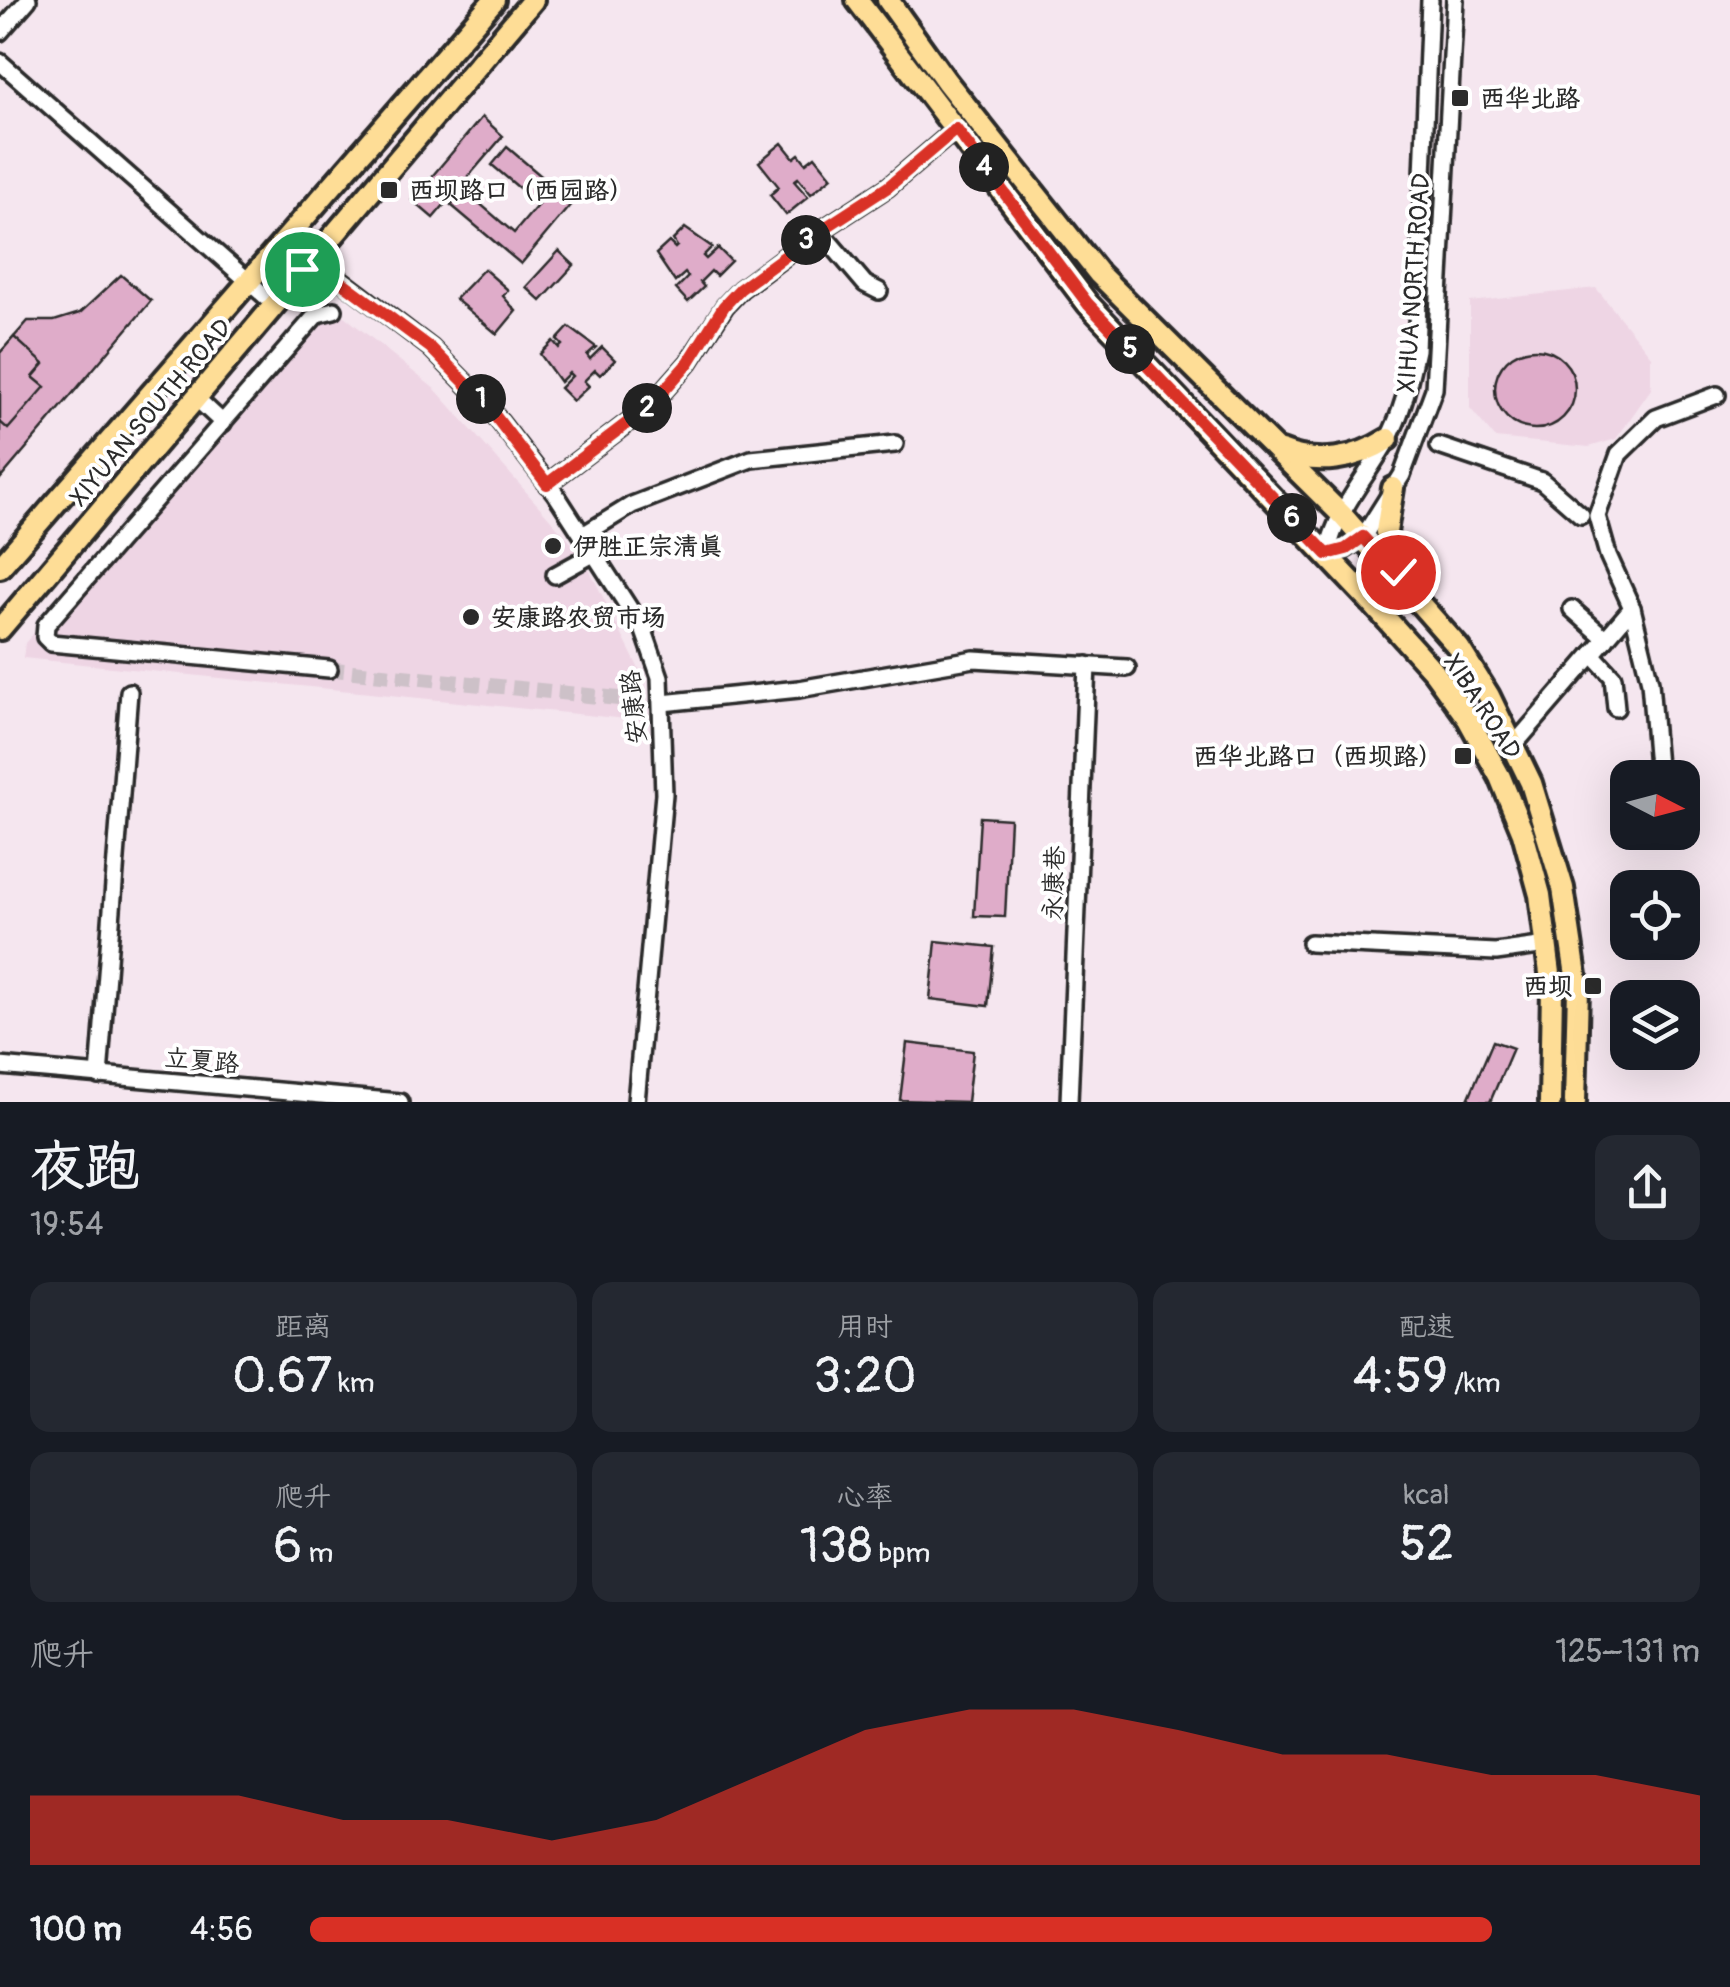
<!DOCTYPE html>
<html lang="zh">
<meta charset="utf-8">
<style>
body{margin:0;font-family:Pangolin,"LXGW WenKai TC",sans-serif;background:#242831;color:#f1f3f6;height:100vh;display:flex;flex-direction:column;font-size:38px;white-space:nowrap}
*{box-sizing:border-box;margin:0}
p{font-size:32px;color:#9ea1a6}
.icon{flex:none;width:55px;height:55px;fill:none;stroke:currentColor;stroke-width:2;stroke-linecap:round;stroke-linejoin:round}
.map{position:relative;height:1102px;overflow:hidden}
.details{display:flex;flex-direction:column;background:#171b24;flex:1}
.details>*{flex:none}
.needle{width:65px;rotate:96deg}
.controls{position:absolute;left:1610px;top:760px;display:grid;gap:20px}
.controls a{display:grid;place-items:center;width:90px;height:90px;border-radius:20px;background:#171b24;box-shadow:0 10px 40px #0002;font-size:50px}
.pin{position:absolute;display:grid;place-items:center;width:85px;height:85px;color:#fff;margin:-42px;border:5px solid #fff;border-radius:50%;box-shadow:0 2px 10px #0007}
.km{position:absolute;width:50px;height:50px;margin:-25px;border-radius:50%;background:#222;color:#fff;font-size:28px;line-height:50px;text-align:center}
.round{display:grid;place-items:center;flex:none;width:105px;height:105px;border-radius:20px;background:#242831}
.headline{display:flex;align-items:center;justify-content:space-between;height:170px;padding:0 30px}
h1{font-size:55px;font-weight:600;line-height:75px}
.metrics{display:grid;grid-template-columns:repeat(3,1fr);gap:15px;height:170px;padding:10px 30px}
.metrics div{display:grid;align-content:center;border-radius:20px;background:#242831;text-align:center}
.metrics b{font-size:50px;font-weight:600}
.metrics small{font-size:28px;font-weight:400}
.metrics p{font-size:28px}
.chart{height:280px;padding:20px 30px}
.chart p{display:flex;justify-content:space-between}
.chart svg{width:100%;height:180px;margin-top:10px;fill:#d93025;opacity:.7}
ul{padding:0 30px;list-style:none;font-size:32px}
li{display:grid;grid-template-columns:160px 120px 1fr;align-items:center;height:75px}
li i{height:25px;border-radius:12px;background:#d93025}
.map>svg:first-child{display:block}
.built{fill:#eed5e4}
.building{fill:#dfacc9;stroke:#2b2b2b;stroke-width:2.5}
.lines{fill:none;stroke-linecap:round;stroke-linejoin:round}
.minor-tunnel{stroke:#cdc1c8;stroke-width:15;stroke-dasharray:15 8;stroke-linecap:butt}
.minor-casing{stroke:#2b2b2b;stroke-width:22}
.major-casing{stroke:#2b2b2b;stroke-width:28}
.minor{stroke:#fff;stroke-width:15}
.major{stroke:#fedd96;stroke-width:20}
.route-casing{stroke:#fff;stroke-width:20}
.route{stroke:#d93025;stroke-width:12}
.poi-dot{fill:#2b2b2b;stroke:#fff;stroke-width:4}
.labels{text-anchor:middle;stroke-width:8;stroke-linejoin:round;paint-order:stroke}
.poi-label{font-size:25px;font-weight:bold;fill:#2b2b2b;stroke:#fff;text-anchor:start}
.street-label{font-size:25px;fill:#2b2b2b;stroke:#fff}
</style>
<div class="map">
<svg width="1730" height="1102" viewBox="0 0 1730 1102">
<rect width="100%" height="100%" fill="#f5e6ef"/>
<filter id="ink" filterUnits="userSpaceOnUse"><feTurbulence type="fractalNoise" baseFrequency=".01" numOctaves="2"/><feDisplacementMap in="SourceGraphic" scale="20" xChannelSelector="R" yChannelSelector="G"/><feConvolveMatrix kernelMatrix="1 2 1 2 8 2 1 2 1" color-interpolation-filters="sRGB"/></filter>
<g filter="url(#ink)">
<g class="built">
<polygon points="1596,288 1651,356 1651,389 1616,439 1589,447 1495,438 1470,408 1470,302"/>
<polygon points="323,299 436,390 582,555 640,671 646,721 23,658 25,643"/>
</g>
<g class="building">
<polygon points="482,117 503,136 433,218 412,200"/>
<polygon points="782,143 794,158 799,154 806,163 815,156 832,177 811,194 798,178 794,181 808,197 786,215 770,195 779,187 759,162"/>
<polygon points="507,147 547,181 532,199 492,165"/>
<polygon points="553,187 572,203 521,264 451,205 463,189 514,233"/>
<polygon points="685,228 712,247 703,256 706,259 718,248 731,261 716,276 711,271 700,282 704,287 688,302 676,289 688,277 685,273 675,282 656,254 669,242 675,248 677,246 673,240"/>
<polygon points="559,251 574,265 541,301 526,287"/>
<polygon points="484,269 508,290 503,296 516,311 497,334 455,299"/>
<polygon points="121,275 151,301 0,479 0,353 28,321 54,321 80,313"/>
<polygon points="569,327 596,347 587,355 590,359 602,347 615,360 600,375 595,370 584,381 589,386 573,401 560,388 572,376 569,373 560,382 540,354 553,341 559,348 562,345 557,340"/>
<polygon points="14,337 44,364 33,377 45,387 8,429 0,422 0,353"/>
<circle cx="1535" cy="389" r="40"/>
<polygon points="980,817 1010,819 1005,917 974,916"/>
<polygon points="936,941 994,947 988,1006 930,999"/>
<polygon points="1493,1041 1513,1048 1490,1102 1467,1102"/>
<polygon points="907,1043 973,1051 967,1102 900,1100"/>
</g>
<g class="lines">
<polyline class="minor-tunnel" points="329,669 662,703"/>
<defs>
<g id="minor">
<path d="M1430 0 1416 350C1409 382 1403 412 1387 441 1366 478 1335 512 1327 554L1346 549 1363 537 1402 475 1434 389 1455 0"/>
<polyline points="0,32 28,0"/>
<polyline points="0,62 273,303"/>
<polyline points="820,231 865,284 879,291"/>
<polyline points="286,238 431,348 486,404 555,493 644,631 660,677 664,794 636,1102"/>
<polyline points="195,397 223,423"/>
<polyline points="1439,446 1542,481 1581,515"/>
<polyline points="547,484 651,405 689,362 725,306 741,289 814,235 888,187 956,129"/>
<polyline points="583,535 632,505 751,459 895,444"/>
<polyline points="555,575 595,553"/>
<polyline points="1572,609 1606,639"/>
<polyline points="1592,654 1613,677 1616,708"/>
<polyline points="329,669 51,643 45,637 46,625 317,314 334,310"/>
<polyline points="662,703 799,689 974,659 1127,668"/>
<polyline points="1514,745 1632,608"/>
<polyline points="1658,778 1650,682 1632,608 1608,555 1597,516 1619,454 1656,418 1717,395"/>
<polyline points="1310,943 1496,952 1547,945"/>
<polyline points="0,1066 400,1102"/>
<polyline points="99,1076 129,692"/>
<polyline points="1069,1102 1087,665"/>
</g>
<g id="major">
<polyline points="857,0 1088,304 1372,603 1434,672 1468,719 1500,777 1523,833 1540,895 1552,989 1550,1102"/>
<polyline points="888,0 946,81 1099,274 1342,515 1459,648 1489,696 1531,783 1563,888 1578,989 1575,1102"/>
<path d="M1281 451C1317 466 1355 460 1388 439"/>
<polyline points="1393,488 1386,532 1394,565"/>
<polyline points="0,567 494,0"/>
<polyline points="0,629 533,0"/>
</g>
</defs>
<use href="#minor" class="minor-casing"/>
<use href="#major" class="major-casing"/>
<use href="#minor" class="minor"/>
<use href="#major" class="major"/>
</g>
</g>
<g class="lines" filter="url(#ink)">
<defs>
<polyline id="route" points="302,269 311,259 431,348 486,404 547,484 651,405 689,362 724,306 740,289 814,235 888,187 956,129 1088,304 1327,554 1346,549 1363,537 1406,584 1398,572"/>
</defs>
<use href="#route" class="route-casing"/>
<use href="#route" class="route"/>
</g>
<g class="poi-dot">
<rect x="1450" y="88" width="20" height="20" rx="5"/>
<rect x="379" y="180" width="20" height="20" rx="5"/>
<circle cx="553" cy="546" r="10"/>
<circle cx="471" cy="617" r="10"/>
<rect x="1453" y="746" width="20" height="20" rx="5"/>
<rect x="1583" y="976" width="20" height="20" rx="5"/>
</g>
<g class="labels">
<g class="poi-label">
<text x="1480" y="107">西华北路</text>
<text x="409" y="199">西坝路口（西园路）</text>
<text x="573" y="555">伊胜正宗清真</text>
<text x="491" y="626">安康路农贸市场</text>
<text x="1443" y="765" text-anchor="end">西华北路口（西坝路）</text>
<text x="1573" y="995" text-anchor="end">西坝</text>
</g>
<g class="street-label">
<text transform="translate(1413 283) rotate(-86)" y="9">XIHUA NORTH ROAD</text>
<text transform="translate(150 412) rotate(-50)" y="9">XIYUAN SOUTH ROAD</text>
<text transform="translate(1483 706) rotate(57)" y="9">XIBA ROAD</text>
<text transform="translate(633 707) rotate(-96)" y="9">安康路</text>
<text transform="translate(1053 883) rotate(-88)" y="9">永康巷</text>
<text transform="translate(202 1060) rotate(5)" y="9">立夏路</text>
</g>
</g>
</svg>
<div class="controls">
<a><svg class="needle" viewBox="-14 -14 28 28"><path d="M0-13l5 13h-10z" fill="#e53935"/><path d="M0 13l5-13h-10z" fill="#9ea1a6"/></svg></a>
<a><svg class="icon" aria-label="locate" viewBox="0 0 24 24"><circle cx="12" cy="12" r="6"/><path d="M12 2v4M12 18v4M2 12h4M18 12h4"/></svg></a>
<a><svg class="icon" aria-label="layers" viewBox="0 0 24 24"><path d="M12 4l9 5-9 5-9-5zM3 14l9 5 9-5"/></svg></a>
</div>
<div class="pin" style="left:302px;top:269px;background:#1e9e55"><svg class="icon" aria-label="arrive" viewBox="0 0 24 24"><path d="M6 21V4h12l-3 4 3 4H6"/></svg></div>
<div class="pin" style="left:1398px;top:572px;background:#d93025"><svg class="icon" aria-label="check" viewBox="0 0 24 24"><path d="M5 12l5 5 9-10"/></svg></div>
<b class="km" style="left:481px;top:399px">1</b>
<b class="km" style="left:647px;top:408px">2</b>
<b class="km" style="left:806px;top:240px">3</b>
<b class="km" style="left:984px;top:167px">4</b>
<b class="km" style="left:1130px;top:349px">5</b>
<b class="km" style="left:1292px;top:518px">6</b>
</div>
<section class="details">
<div class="headline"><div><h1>夜跑</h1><p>19:54</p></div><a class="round"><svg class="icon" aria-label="share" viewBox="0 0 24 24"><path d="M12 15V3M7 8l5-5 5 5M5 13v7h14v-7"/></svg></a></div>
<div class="metrics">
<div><p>距离</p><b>0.67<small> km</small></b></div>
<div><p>用时</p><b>3:20</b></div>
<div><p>配速</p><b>4:59<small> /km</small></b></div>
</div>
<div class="metrics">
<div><p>爬升</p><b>6<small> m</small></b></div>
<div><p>心率</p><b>138<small> bpm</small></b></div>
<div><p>kcal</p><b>52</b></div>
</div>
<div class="chart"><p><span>爬升</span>125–131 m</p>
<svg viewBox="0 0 160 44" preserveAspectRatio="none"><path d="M0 44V27L10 27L20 27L30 33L40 33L50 38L60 33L70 22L80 11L90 6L100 6L110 11L120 17L130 17L140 22L150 22L160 27V44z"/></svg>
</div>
<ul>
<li><b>100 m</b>4:56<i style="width:85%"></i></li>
</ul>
</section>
